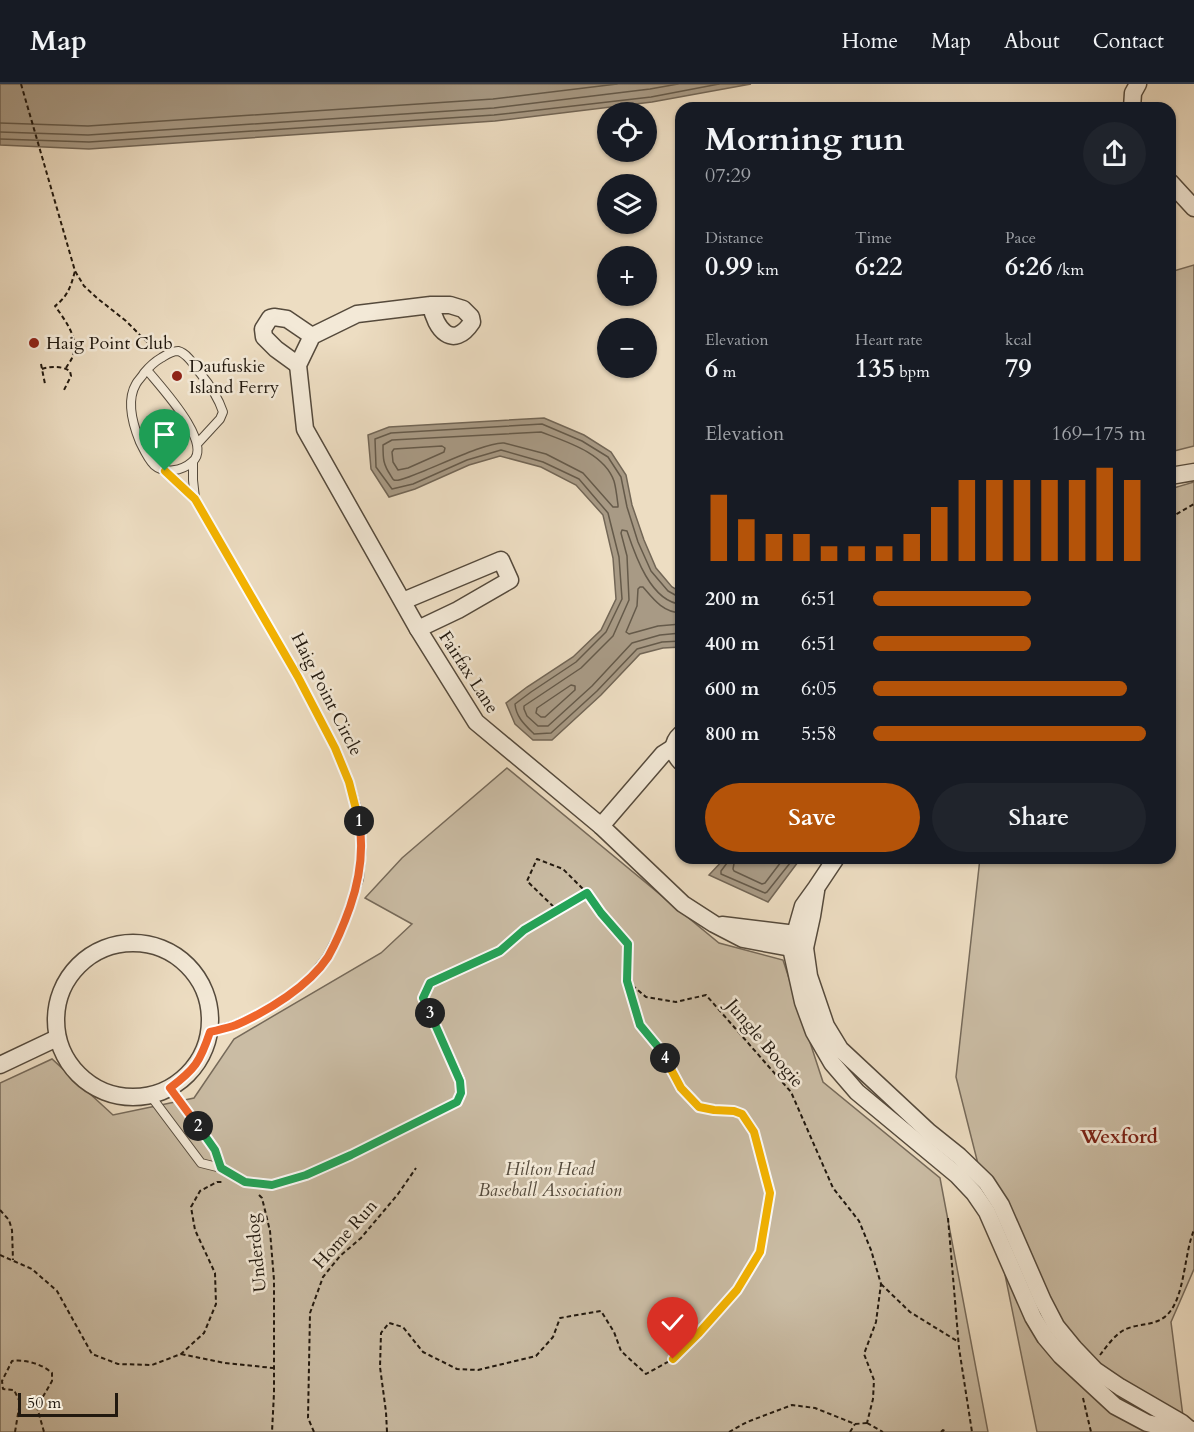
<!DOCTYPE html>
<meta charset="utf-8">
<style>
body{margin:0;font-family:Cardo,serif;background:#20242c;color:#f1f3f6;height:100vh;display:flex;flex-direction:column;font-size:22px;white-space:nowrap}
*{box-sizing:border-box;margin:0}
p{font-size:20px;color:#9ea1a6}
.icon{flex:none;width:33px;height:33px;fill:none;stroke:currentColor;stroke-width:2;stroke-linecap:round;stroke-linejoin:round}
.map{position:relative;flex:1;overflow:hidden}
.sheet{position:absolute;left:675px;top:18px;width:501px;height:762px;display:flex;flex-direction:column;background:#171b24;border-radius:18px;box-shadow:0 2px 4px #0004}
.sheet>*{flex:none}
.tools{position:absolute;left:597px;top:18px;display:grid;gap:12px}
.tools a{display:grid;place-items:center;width:60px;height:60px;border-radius:50%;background:#171b24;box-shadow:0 2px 4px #0004;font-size:30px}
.scale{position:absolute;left:18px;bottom:15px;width:100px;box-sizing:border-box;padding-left:6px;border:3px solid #22190f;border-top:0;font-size:16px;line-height:21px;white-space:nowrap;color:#22190f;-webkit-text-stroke:4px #f3e9d7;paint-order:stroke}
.pin{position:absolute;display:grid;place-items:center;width:51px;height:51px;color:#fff;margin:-62px -26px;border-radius:50% 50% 50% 0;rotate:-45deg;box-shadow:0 0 6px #0007}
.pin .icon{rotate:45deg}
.km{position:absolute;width:30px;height:30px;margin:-15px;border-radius:50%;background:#222;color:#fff;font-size:16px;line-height:30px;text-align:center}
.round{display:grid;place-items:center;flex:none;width:63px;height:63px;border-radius:32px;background:#20242c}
.overview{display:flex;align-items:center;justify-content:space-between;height:102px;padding:0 30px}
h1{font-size:33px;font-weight:700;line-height:45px}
.stats{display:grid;grid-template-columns:repeat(3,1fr);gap:9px;height:102px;padding:6px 30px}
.stats div{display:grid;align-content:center}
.stats b{font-size:26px;font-weight:700}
.stats small{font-size:16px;font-weight:400}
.stats p{font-size:16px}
.chart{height:168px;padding:12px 30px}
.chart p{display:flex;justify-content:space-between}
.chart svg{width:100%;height:108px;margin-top:6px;stroke:#b45309;stroke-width:6}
.cta{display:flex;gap:12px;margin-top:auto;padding:12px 30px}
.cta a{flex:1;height:69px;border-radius:36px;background:#b45309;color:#fff;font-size:24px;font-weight:700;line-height:69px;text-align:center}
.cta a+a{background:#20242c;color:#f1f3f6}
ul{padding:0 30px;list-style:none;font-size:20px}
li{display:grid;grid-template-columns:96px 72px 1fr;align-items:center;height:45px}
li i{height:15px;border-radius:8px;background:#b45309}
header{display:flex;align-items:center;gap:36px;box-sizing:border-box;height:84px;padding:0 30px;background:#171b24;border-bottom:2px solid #363941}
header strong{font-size:28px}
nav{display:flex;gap:33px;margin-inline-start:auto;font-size:21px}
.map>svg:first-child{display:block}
.green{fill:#cabca4;stroke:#766a5a;stroke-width:1.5}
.water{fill:#a89a85;stroke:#726656;stroke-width:1.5}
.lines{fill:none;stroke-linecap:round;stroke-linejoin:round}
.shore{stroke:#655a4a;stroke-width:1.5}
.lane-casing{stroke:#554a3c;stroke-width:10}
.street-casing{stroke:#554a3c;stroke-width:19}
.path{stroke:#22190f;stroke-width:2;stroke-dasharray:4.5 3;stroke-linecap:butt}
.lane{stroke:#f3e9d7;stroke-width:8}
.street{stroke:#f3e9d7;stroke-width:16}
.split-1-casing{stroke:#fff;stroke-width:12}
.split-2-casing{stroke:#fff;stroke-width:12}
.split-3-casing{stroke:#fff;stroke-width:12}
.split-4-casing{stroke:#fff;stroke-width:12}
.split-5-casing{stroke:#fff;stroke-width:12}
.split-1{stroke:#f5b400;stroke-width:8}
.split-2{stroke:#f0652b;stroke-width:8}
.split-3{stroke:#22a559;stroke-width:8}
.split-4{stroke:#22a559;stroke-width:8}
.split-5{stroke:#f5b400;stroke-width:8}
.poi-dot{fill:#8f2418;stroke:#f3e9d7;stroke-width:2}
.labels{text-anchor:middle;stroke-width:5;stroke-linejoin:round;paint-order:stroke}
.poi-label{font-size:18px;fill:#22190f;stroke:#f3e9d7;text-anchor:start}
.street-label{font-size:18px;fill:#22190f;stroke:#f3e9d7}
.park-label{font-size:18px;font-style:italic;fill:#544a3c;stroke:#f3e9d7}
.neighbourhood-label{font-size:20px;font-weight:bold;fill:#7a1f14;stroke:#f3e9d7}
</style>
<header>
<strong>Map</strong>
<nav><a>Home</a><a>Map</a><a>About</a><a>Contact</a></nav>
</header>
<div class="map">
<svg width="1194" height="1348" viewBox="0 0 1194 1348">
<rect width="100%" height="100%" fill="#edddc2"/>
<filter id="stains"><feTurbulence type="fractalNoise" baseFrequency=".00333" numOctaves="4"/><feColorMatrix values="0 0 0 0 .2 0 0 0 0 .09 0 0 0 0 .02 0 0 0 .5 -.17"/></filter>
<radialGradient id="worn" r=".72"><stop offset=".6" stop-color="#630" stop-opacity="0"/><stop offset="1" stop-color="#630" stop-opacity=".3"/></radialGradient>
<g class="green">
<polygon points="1194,181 1194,362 1170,368 1170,188"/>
<polygon points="1194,398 1194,1185 1171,1238 1185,1348 1037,1348 1001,1171 956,993 980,774 1170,774 1170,405"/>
<polygon points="507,684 719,859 783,876 823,998 940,1094 988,1348 0,1348 0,999 52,975 113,1031 194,1014 234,955 381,869 412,840 365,814 402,774"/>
</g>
<g class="water">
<polygon points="0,0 751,0 652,18 495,37 89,65 0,61"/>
<polygon points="544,334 584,351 611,368 626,391 632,421 644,456 656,484 672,503 681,508 681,563 663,564 640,570 601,611 552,656 533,656 515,640 506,619 527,603 573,573 601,546 616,515 613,474 603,431 576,401 541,383 500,372 469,381 415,405 389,413 371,385 368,351 389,343"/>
<polygon points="725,774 801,774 768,818 709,791"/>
</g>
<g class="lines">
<g class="shore">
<polyline points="0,39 88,42 493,15 617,0"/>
<polyline points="0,48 88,51 494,24 650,5 678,0"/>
<polyline points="0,55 89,58 494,31 651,13 719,0"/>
<path d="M541 348C567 358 604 369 614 397 616 404 617 413 618 421V423H613L583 389 546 370 504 359C482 357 402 401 394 396 392 395 392 393 391 392 383 380 383 375 383 361L392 356Z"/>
<polygon points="442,362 445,364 444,368 408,384 398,386 393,378 392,368 394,365"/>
<path d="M681 513 677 512 668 507 651 487 638 458 627 423 621 393 608 373 582 357 542 340 391 349 375 355 376 383 392 405 413 400 467 376 501 366 543 378 579 395 608 429 619 473 622 515 606 548 576 578 531 608 515 620C516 633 525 641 534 650L551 649 597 607 637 565 662 558 681 557"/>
<path d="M681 520C651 518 635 471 627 447L622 446 621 449 627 472 629 516 613 552 581 584 524 622V625L527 632 538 642H548L592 602 632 559 660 551 681 549"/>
<path d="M681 529C663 528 654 516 643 503H640L638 505 637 522 626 548 629 550 658 542 681 540"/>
<polygon points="571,601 575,602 575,606 545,633 541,633 536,629 537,624"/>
<polyline points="728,774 727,779 721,787 721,790 765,809 767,808 794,774"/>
<polyline points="735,774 733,785 734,787 762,800 765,799 784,774"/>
</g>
<defs>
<g id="lane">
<path d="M147 286C159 301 215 360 192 378 182 387 164 390 154 381 148 375 144 366 140 358 133 341 126 317 136 300 138 296 142 293 144 289 149 283 154 278 161 274 166 271 171 267 178 267 187 269 195 282 200 289 210 301 218 313 223 328L220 335 197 360"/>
<polyline points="193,378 193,396 195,414"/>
<polyline points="165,386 195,415 298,593 335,665 349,698 357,725 362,762 359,795 343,842 327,873 312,892 294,908 260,929 235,941 210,948"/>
<polyline points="170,1004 215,1066 221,1084"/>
<polyline points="150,1011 201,1079 221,1084 245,1098 272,1101 306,1091 351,1071 457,1018 461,1009 461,997 423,914"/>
</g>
<g id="street">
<polyline points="1132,24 1133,9 1138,0"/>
<polyline points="1170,98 1194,124"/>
<path d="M431 221C435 245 453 267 472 238L471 233 463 225 450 221H431L357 230 312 252 298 281 305 345 418 545 476 638 601 742 683 820 714 840 743 855 791 864H805"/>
<polyline points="298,281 276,265 264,253 263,245 270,234 274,233 287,235 312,252"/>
<polyline points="1170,392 1194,388"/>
<polyline points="403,517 501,476 510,496 458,526 418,545"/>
<path d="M681 650C671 659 672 669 681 678"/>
<polyline points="601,742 663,670 674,663"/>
<polyline points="836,774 816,804 803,822 791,864 803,918 814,948 832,979 857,1008 957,1091 974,1109 987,1128 1033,1233 1045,1253 1061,1272 1115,1322 1147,1339 1169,1344 1194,1346"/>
<polyline points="816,807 812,832 805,864 809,892 826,942 840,965 929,1048 959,1072 986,1098 1001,1121 1043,1217 1056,1242 1074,1264 1095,1286 1120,1303 1182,1339 1189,1345"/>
<polyline points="722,841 804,851"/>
<circle cx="133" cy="936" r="77"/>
<polyline points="0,981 57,954"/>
</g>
</defs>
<use href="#lane" class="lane-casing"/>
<use href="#street" class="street-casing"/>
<g class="path">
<polyline points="21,0 75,187 84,202 97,214 126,237 154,265"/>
<polyline points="41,280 45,300"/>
<path d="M66 284C68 280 72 276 73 271 79 254 65 236 55 222 68 212 71 202 75 187"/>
<path d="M42 285C51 282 62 282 70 287L71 292 64 306"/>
<polyline points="1170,434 1194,420"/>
<polyline points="559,828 527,797 537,775 563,785 587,809 601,829 628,860 627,897 646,913 676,918 706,911 791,1008 833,1104 859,1137 871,1166 881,1200 876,1238 864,1270 874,1296 873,1315 867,1339"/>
<polyline points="427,906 430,899 500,867 524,846 587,809"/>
<polyline points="259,1111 262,1114 270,1147 274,1196 274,1309 272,1348"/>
<polyline points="0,1126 9,1136 12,1146 13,1176"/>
<polyline points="948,1134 959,1264 972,1348"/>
<polyline points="0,1171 32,1185 57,1207 92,1270 118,1280 152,1281 181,1270 204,1249 216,1220 215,1189 195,1146 191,1123 200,1107 217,1098 222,1098"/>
<polyline points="881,1200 910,1228 957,1257"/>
<polyline points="181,1270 225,1279 273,1284"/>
<path d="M1100 1271C1107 1262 1115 1250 1126 1245 1140 1239 1157 1242 1168 1230 1185 1212 1184 1170 1194 1146"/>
<polyline points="1083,1314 1091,1348"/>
<polyline points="867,1339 883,1348"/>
<path d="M15 1348 20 1318 14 1306 3 1305 2 1297 12 1277C25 1275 42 1280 52 1289V1297L37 1323 44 1348"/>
<polyline points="314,1348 308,1334 310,1229 323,1193 340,1172 361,1154 398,1110 416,1084"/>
<polyline points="387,1348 386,1328 380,1283 381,1249 389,1239 403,1243 423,1268 457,1285 478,1286 536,1272 553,1253 560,1234 601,1227 614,1248 621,1267 646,1290 673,1275 698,1249 737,1206 760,1168 770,1109 755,1048 743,1030 733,1027 714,1026 699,1023 681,1004 659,964 640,941 627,897"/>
<polyline points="729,1348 747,1338 792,1321 815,1324 855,1340 867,1339"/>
<polyline points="850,1348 855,1340"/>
<polyline points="941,1348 943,1346 946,1348"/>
</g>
<use href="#lane" class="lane"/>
<use href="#street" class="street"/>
</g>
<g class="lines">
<defs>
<polyline id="split-1" points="165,387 195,415 298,593 335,664 349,698 359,737"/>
<path id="split-2" d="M198 1042 170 1004C195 985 200 978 210 948 218 946 228 944 236 941 268 927 309 902 328 873 337 857 344 840 350 823 360 794 364 766 359 737"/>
<polyline id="split-3" points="198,1042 215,1066 221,1084 245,1098 272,1101 306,1091 351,1071 457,1018 461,1009 460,997 430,929"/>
<polyline id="split-4" points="430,929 423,914 430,899 500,867 524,846 587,809 601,829 628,860 627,897 640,941 659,964 665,974"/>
<polyline id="split-5" points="665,974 681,1004 699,1023 714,1026 734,1027 742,1030 754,1048 770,1109 760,1168 737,1206 698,1250 673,1275"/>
</defs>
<use href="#split-1" class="split-1-casing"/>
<use href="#split-2" class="split-2-casing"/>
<use href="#split-3" class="split-3-casing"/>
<use href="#split-4" class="split-4-casing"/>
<use href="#split-5" class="split-5-casing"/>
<use href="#split-1" class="split-1"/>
<use href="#split-2" class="split-2"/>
<use href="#split-3" class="split-3"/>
<use href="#split-4" class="split-4"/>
<use href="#split-5" class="split-5"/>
</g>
<g class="poi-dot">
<circle cx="34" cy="259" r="6"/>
<circle cx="177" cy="292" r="6"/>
</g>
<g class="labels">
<g class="poi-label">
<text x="46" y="265">Haig Point Club</text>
<text x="189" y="288">Daufuskie<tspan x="189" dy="21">Island Ferry</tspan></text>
</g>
<g class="street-label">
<text transform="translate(469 588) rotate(57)" y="6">Fairfax Lane</text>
<text transform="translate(327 610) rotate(63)" y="6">Haig Point Circle</text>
<text transform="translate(765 959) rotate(50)" y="6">Jungle Boogie</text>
<text transform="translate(345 1150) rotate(-48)" y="6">Home Run</text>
<text transform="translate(256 1169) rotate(-96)" y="6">Underdog</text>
</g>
<g class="park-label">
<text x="550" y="1091">Hilton Head<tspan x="550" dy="21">Baseball Association</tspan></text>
</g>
<g class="neighbourhood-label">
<text x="1119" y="1059">Wexford</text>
</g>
</g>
<rect width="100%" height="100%" filter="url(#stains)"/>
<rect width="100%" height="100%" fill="url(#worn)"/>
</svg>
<div class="tools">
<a><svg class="icon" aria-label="locate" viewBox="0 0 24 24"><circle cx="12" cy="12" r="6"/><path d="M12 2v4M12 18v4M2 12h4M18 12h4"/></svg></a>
<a><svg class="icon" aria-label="layers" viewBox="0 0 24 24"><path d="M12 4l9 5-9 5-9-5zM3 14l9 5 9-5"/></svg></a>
<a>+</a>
<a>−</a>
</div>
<div class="scale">50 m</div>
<div class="pin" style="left:165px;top:387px;background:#1e9e55"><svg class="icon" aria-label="arrive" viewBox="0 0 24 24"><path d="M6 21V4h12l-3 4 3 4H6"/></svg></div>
<div class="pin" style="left:673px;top:1275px;background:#d93025"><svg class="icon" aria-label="check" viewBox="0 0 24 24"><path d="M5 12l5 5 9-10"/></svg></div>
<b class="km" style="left:359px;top:737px">1</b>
<b class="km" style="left:198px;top:1042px">2</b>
<b class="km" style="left:430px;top:929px">3</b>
<b class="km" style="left:665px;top:974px">4</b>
<section class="sheet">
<div class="overview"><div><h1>Morning run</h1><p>07:29</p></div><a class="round"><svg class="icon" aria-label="share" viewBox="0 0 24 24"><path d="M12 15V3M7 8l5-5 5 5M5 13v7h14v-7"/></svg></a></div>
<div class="stats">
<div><p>Distance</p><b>0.99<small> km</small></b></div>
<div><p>Time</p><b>6:22</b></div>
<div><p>Pace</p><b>6:26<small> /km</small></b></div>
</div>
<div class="stats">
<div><p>Elevation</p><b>6<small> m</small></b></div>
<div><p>Heart rate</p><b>135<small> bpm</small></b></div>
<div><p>kcal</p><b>79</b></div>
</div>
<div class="chart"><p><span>Elevation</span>169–175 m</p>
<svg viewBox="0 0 160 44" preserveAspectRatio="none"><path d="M5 44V17M15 44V27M25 44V33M35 44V33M45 44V38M55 44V38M65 44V38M75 44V33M85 44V22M95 44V11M105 44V11M115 44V11M125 44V11M135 44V11M145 44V6M155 44V11"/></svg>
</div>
<ul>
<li><b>200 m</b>6:51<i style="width:58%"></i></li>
<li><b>400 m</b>6:51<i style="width:58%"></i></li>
<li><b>600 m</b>6:05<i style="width:93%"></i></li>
<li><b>800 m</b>5:58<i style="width:100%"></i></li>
</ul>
<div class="cta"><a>Save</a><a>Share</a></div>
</section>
</div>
